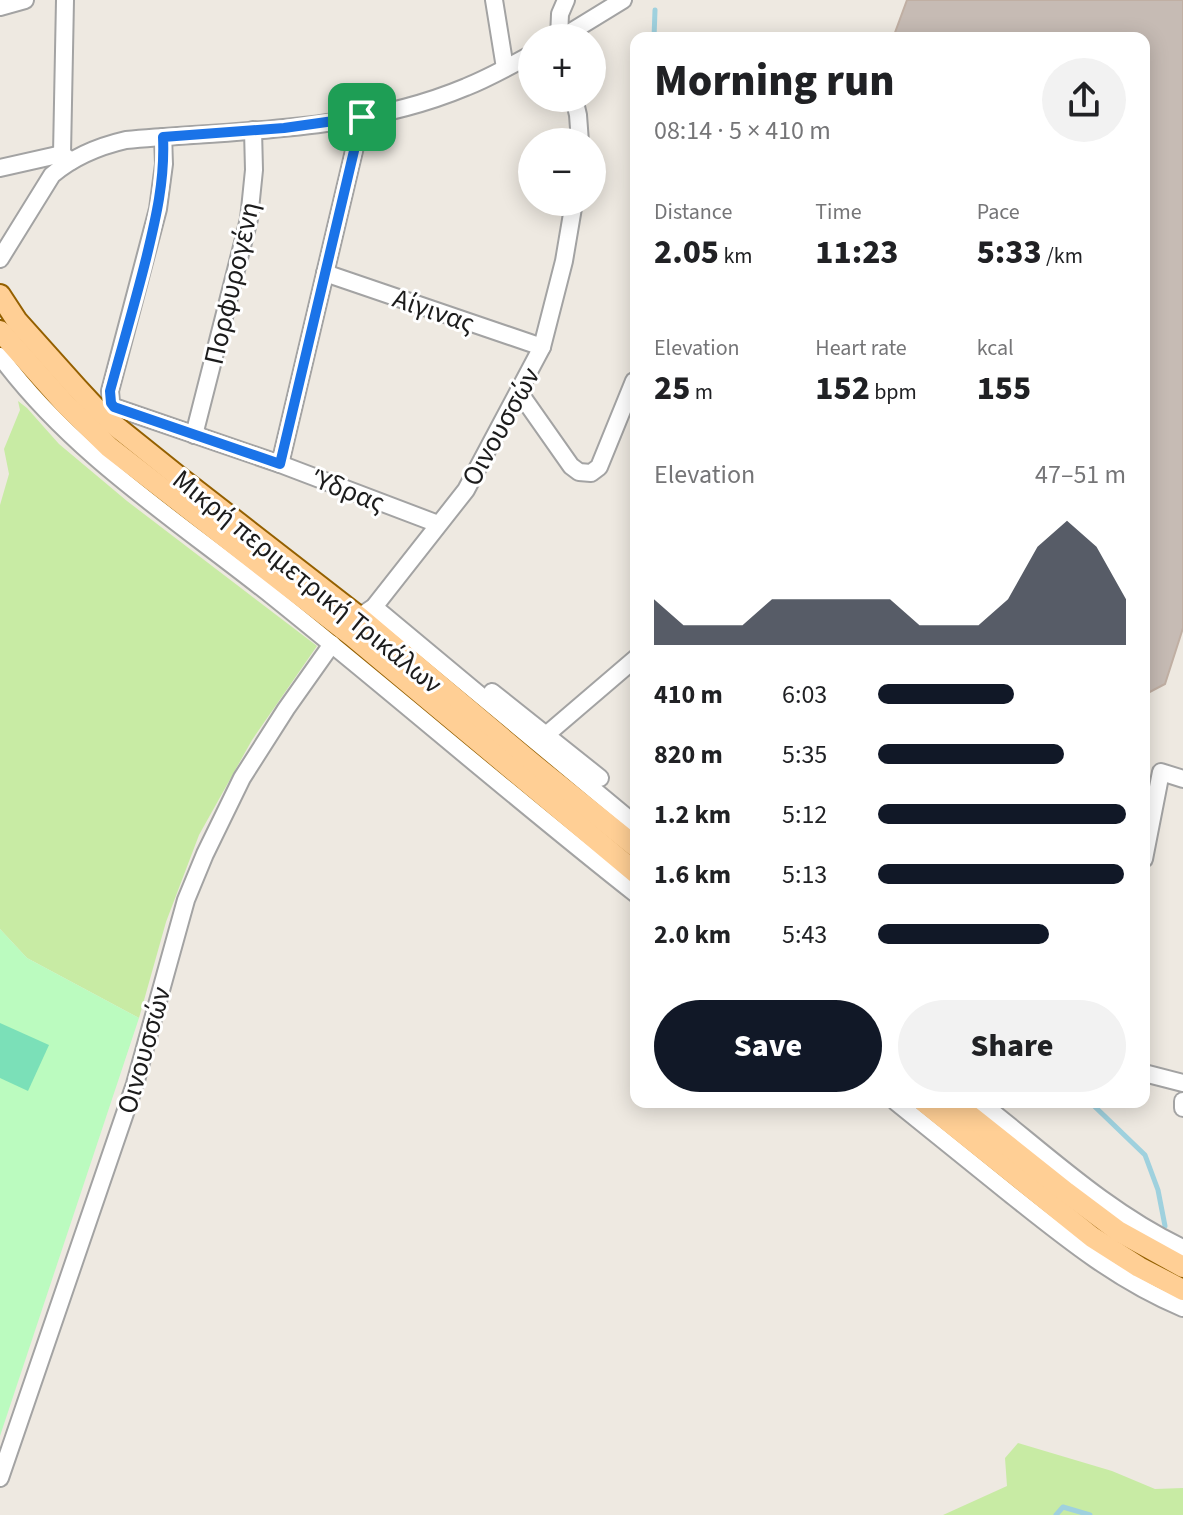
<!DOCTYPE html>
<meta charset="utf-8">
<style>
body{margin:0;font-family:"Source Sans 3",sans-serif;background:#f2f2f2;color:#202124;height:100vh;display:flex;flex-direction:column;font-size:30px;white-space:nowrap}
*{box-sizing:border-box;margin:0}
p{font-size:26px;color:#757577}
.icon{flex:none;width:44px;height:44px;fill:none;stroke:currentColor;stroke-width:2;stroke-linecap:round;stroke-linejoin:round}
.map{position:relative;flex:1;overflow:hidden}
.sheet{position:absolute;left:630px;top:32px;width:520px;height:1076px;display:flex;flex-direction:column;background:#fff;border-radius:16px;box-shadow:0 4px 20px #0003}
.sheet>*{flex:none}
.controls{position:absolute;left:518px;top:24px;display:grid;gap:16px}
.controls a{display:grid;place-items:center;width:88px;height:88px;border-radius:50%;background:#fff;box-shadow:0 4px 20px #0003;font-size:40px}
.pin{position:absolute;display:grid;place-items:center;width:68px;height:68px;color:#fff;margin:-34px;border-radius:16px;box-shadow:0 4px 12px #0006}
.round{display:grid;place-items:center;flex:none;width:84px;height:84px;border-radius:42px;background:#f2f2f2}
.head{display:flex;align-items:center;justify-content:space-between;height:136px;padding:0 24px}
h1{font-size:44px;font-weight:800;line-height:60px}
.figures{display:grid;grid-template-columns:repeat(3,1fr);gap:12px;height:136px;padding:8px 24px}
.figures div{display:grid;align-content:center}
.figures b{font-size:34px;font-weight:800}
.figures small{font-size:22px;font-weight:400}
.figures p{font-size:22px}
.chart{height:224px;padding:16px 24px}
.chart p{display:flex;justify-content:space-between}
.chart svg{width:100%;height:144px;margin-top:8px;fill:#111827;opacity:.7}
.action{display:flex;gap:16px;margin-top:auto;padding:16px 24px}
.action a{flex:1;height:92px;border-radius:48px;background:#111827;color:#fff;font-size:32px;font-weight:800;line-height:92px;text-align:center}
.action a+a{background:#f2f2f2;color:#202124}
ul{padding:0 24px;list-style:none;font-size:26px}
li{display:grid;grid-template-columns:128px 96px 1fr;align-items:center;height:60px}
li i{height:20px;border-radius:10px;background:#111827}
.map>svg:first-child{display:block}
.grass{fill:#c8eba4}
.park{fill:#bbfbbf}
.pitch{fill:#7be0b8}
.lines{fill:none;stroke-linecap:round;stroke-linejoin:round}
.stream{stroke:#9fd1de;stroke-width:5}
.building{fill:#c6bbb4;stroke:#c0afa3;stroke-width:2}
.minor-casing{stroke:#a3a3a3;stroke-width:20}
.major-casing{stroke:#946000;stroke-width:24}
.minor{stroke:#fff;stroke-width:16}
.major{stroke:#ffcf95;stroke-width:20}
.route-casing{stroke:#fff;stroke-width:16}
.route{stroke:#1a73e8;stroke-width:10}
.labels{text-anchor:middle;stroke-width:6;stroke-linejoin:round;paint-order:stroke}
.street-label{font-size:28px;fill:#1c1c1c;stroke:#fff}
</style>
<div class="map">
<svg width="1183" height="1515" viewBox="0 0 1183 1515">
<rect width="100%" height="100%" fill="#eee9e1"/>
<g class="grass">
<polygon points="18,401 27,408 59,444 127,501 317,646 252,740 199,835 166,922 139,1018 27,958 0,929 0,505 9,474 4,449 20,410"/>
<polygon points="1018,1443 1112,1471 1155,1489 1183,1488 1183,1515 943,1515 1007,1486 1005,1458"/>
</g>
<polygon class="park" points="0,929 27,958 139,1018 0,1436"/>
<polygon class="pitch" points="0,1023 49,1045 28,1091 0,1078"/>
<g class="lines">
<g class="stream">
<polyline points="654,38 655,10"/>
<polyline points="1090,1102 1145,1155 1158,1190 1165,1226"/>
<polyline points="1056,1515 1063,1507 1090,1515"/>
</g>
</g>
<polygon class="building" points="907,0 1183,0 1183,628 1165,684 1144,695 1144,38 893,38"/>
<g class="lines">
<defs>
<g id="minor">
<polyline points="494,0 505,68"/>
<polyline points="0,7 25,0"/>
<polyline points="559,38 560,14 566,0"/>
<polyline points="561,38 623,0"/>
<polyline points="574,98 578,115 580,142"/>
<polyline points="163,137 164,164 158,209 110,391 111,403 114,407 280,464 438,524"/>
<polyline points="62,154 65,0"/>
<polyline points="0,168 62,154 71,161"/>
<path d="M0 259 52 175C73 157 100 146 126 140 239 130 359 132 466 87 489 78 510 66 532 54"/>
<polyline points="325,273 542,347"/>
<path d="M0 356C74 456 180 522 276 599 397 696 514 798 636 894"/>
<polyline points="519,392 571,466 579,472 591,473 599,467 634,381"/>
<polyline points="194,435 249,219 254,170 253,130"/>
<polyline points="280,464 362,117"/>
<polyline points="374,607 636,825"/>
<polyline points="359,617 374,607 466,490 542,347 564,261 574,202"/>
<polyline points="492,692 600,778"/>
<polyline points="546,735 636,658"/>
<polyline points="1144,859 1161,772 1183,779"/>
<polyline points="1144,1073 1183,1083"/>
<polyline points="1183,1101 1183,1108"/>
<path d="M896 1102C934 1133 972 1163 1010 1194 1065 1238 1118 1281 1183 1308"/>
<path d="M980 1102C1045 1153 1108 1213 1183 1248"/>
<polyline points="0,1478 135,1084 186,900 205,854 242,778 286,709 332,644"/>
</g>
<g id="major">
<polyline points="0,295 17,321 77,388 103,416 179,477 359,617 532,763 636,847"/>
<polyline points="0,331 66,405 109,447 352,636 636,873"/>
<polyline points="924,1102 1092,1237 1139,1267 1183,1290"/>
<polyline points="953,1102 1066,1192 1118,1231 1183,1267"/>
</g>
</defs>
<use href="#minor" class="minor-casing"/>
<use href="#major" class="major-casing"/>
<use href="#minor" class="minor"/>
<use href="#major" class="major"/>
</g>
<g class="lines">
<defs>
<path id="route" d="M362 117 280 464 114 407 111 403 110 391C122 347 135 303 146 259 156 218 165 180 163 137L284 128Z"/>
</defs>
<use href="#route" class="route-casing"/>
<use href="#route" class="route"/>
</g>
<g class="labels">
<g class="street-label">
<text transform="translate(231 283) rotate(-77)" y="10">Πορφυρογένη</text>
<text transform="translate(434 310) rotate(19)" y="10">Αίγινας</text>
<text transform="translate(500 426) rotate(-61)" y="10">Οινουσσών</text>
<text transform="translate(349 490) rotate(21)" y="10">Ύδρας</text>
<text transform="translate(308 581) rotate(39)" y="10">Μικρή περιμετρική Τρικάλων</text>
<text transform="translate(143 1050) rotate(-74)" y="10">Οινουσσών</text>
</g>
</g>
</svg>
<div class="controls">
<a>+</a>
<a>−</a>
</div>
<div class="pin" style="left:362px;top:117px;background:#1e9e55"><svg class="icon" aria-label="arrive" viewBox="0 0 24 24"><path d="M6 21V4h12l-3 4 3 4H6"/></svg></div>
<section class="sheet">
<div class="head"><div><h1>Morning run</h1><p>08:14 · 5 × 410 m</p></div><a class="round"><svg class="icon" aria-label="share" viewBox="0 0 24 24"><path d="M12 15V3M7 8l5-5 5 5M5 13v7h14v-7"/></svg></a></div>
<div class="figures">
<div><p>Distance</p><b>2.05<small> km</small></b></div>
<div><p>Time</p><b>11:23</b></div>
<div><p>Pace</p><b>5:33<small> /km</small></b></div>
</div>
<div class="figures">
<div><p>Elevation</p><b>25<small> m</small></b></div>
<div><p>Heart rate</p><b>152<small> bpm</small></b></div>
<div><p>kcal</p><b>155</b></div>
</div>
<div class="chart"><p><span>Elevation</span>47–51 m</p>
<svg viewBox="0 0 160 44" preserveAspectRatio="none"><path d="M0 44V30L10 38L20 38L30 38L40 30L50 30L60 30L70 30L80 30L90 38L100 38L110 38L120 30L130 14L140 6L150 14L160 30V44z"/></svg>
</div>
<ul>
<li><b>410 m</b>6:03<i style="width:55%"></i></li>
<li><b>820 m</b>5:35<i style="width:75%"></i></li>
<li><b>1.2 km</b>5:12<i style="width:100%"></i></li>
<li><b>1.6 km</b>5:13<i style="width:99%"></i></li>
<li><b>2.0 km</b>5:43<i style="width:69%"></i></li>
</ul>
<div class="action"><a>Save</a><a>Share</a></div>
</section>
</div>
